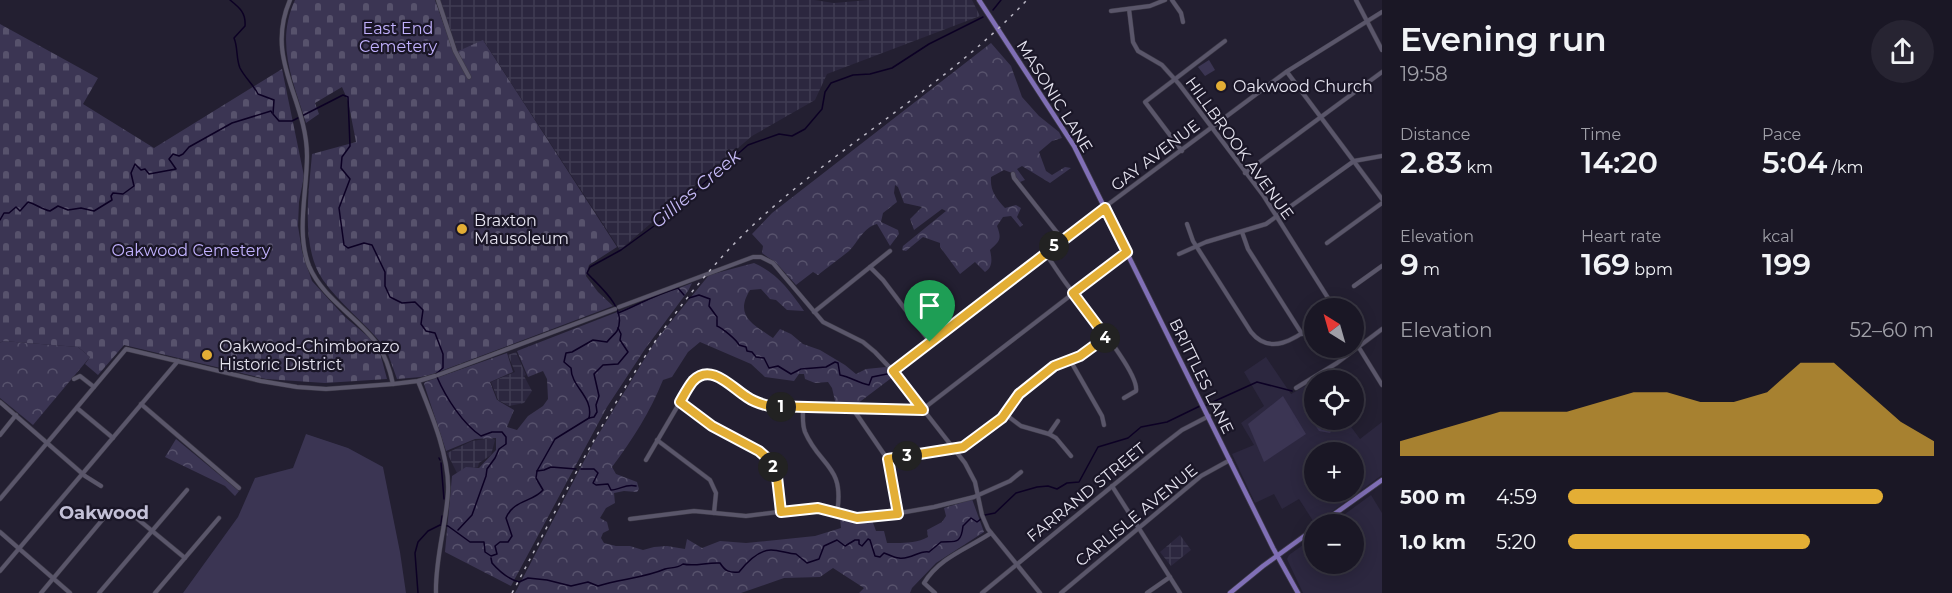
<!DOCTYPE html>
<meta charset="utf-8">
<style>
body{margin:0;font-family:Montserrat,sans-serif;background:#272432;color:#f1f3f6;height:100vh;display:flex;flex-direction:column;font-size:22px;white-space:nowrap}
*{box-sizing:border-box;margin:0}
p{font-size:20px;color:#9f9fa7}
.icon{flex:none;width:33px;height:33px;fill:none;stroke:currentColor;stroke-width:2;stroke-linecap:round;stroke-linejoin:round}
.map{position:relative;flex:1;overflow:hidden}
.sheet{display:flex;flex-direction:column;background:#1a1725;width:570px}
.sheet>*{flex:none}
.needle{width:39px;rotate:323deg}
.fabs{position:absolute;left:1304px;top:298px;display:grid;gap:12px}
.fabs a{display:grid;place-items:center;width:60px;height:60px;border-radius:50%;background:#1a1725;box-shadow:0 3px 15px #0003,0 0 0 2px #383642;font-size:30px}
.pin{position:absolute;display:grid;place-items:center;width:51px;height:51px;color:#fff;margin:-62px -26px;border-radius:50% 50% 50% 0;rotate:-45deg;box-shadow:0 0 6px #0007}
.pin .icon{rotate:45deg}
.km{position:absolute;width:30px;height:30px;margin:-15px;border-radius:50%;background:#222;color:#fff;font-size:16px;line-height:30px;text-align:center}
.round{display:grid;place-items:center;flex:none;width:63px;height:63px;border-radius:32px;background:#272432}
.headline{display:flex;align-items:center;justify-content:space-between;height:102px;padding:0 18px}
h1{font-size:33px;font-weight:600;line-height:45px}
.metrics{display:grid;grid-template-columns:repeat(3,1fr);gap:9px;height:102px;padding:6px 18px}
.metrics div{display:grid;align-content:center}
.metrics b{font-size:30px;font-weight:600}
.metrics small{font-size:16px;font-weight:400}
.metrics p{font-size:16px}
.chart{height:168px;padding:12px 18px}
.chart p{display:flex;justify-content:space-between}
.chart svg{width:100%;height:108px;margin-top:6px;fill:#e3ae35;opacity:.7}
ul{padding:0 18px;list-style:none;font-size:20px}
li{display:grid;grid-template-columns:96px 72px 1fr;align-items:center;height:45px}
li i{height:15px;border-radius:8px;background:#e3ae35}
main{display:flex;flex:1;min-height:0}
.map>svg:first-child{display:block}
.built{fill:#2c273f;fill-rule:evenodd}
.industrial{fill:url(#industrial-grid)}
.grass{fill:#3b3553}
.forest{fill:url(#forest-crowns)}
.cemetery{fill:url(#cemetery-stones)}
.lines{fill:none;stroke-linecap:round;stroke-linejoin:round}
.stream{stroke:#0c0024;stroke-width:1.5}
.minor-casing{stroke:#3c3947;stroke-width:5}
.major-casing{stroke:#3c3947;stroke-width:6}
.minor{stroke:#5a566a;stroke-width:4}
.major{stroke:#806fb6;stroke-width:4.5}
.rail{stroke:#bab7c4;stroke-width:1.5;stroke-dasharray:3 6;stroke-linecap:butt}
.route-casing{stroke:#fff;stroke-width:12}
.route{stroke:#e3ae35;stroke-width:8}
.poi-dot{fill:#e3ae35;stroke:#1a1627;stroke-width:2}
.labels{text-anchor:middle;stroke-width:4.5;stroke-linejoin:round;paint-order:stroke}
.park-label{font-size:16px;fill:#c1b1fd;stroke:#1a1627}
.poi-label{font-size:16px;fill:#e5e3ef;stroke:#1a1627;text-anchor:start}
.street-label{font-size:16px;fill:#e5e3ef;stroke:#1a1627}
.water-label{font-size:18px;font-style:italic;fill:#c6baf7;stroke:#1a1627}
.neighbourhood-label{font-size:18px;font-weight:bold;fill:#c3c0d7;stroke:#1a1627}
</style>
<main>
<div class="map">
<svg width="1382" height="593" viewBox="0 0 1382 593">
<defs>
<pattern id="industrial-grid" width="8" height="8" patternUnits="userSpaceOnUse" patternTransform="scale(1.5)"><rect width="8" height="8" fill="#2c273f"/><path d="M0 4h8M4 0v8" fill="none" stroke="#403c52"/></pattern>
<pattern id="forest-crowns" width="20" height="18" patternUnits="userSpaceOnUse" patternTransform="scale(1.5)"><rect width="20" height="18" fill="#3b3553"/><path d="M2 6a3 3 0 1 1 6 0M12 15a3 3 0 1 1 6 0" fill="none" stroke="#57526c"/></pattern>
<pattern id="cemetery-stones" width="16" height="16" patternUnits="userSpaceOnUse" patternTransform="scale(1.5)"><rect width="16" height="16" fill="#3b3553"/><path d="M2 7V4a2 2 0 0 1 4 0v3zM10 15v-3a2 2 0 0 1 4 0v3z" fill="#57526c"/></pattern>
</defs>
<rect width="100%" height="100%" fill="#231f31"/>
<g class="built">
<path d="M1266 357 1291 394 1314 381V420H1346L1360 439 1382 422V475L1315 524 1299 499 1282 509 1274 494 1255 503 1232 454 1254 445 1241 423 1264 406 1244 372ZM1314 453H1353V492H1314Z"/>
<polygon points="1371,495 1382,513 1382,593 1303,593 1287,559 1289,555 1314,537 1314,564 1353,564 1353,525 1330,525"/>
</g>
<g class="industrial">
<polygon points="440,0 814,0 834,3 868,0 972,0 980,16 827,74 815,100 752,136 620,250 484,41 458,52"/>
<polygon points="516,352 526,375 524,376 532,391 524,403 509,406 498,400 491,382 515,372 508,355"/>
<polygon points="492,438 495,440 491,455 479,463 478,467 464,469 457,473 447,453 472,441"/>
<polygon points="1180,535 1191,550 1171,566 1160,552"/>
</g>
<g class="grass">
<polygon points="1314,392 1314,396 1307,399 1306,406 1322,430 1329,429 1332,426 1332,420 1335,420 1335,426 1330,433 1319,431 1303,407 1305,396"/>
<polygon points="1283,396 1306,434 1264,462 1248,424"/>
<polygon points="306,434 348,448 383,467 400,552 406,593 183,593 238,517 255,478 293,468"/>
</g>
<g class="forest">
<path d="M991 43 1011 66 1022 97 1039 116 1059 132 1062 138 1052 141 1039 152 1046 171 1052 175 1065 167 1071 168 1050 183 1022 166 1017 169 1025 180 1020 182 1012 173 1004 170 991 177C990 191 996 198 1005 208L1016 205 1021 208 1017 217 1023 225 1020 227 1011 216 1003 217 997 226C1002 239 1000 241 990 250 992 259 993 267 985 272L975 262 960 274 940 247V243L923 237 906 251 902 250 903 246 946 211 942 209 914 230 910 219 922 207 904 203 898 187 895 185 894 193 897 202 883 213 881 222 898 230 899 234 890 246 877 224C864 227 858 242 849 251 839 259 828 267 818 275L813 272 796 285 777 264 762 253 763 246 752 234 772 213Z"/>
<polygon points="1209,60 1215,70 1205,76 1198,67"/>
<path d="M754 263C778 274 789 290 804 311L787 310 776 300 770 299 761 289 750 290C734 316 753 324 773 338L780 329 791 334 803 344 820 350 845 365 856 374 866 369 886 367 894 376 857 404 836 405 832 388 828 382 815 383 805 379 804 374H799L794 381 765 377 751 364 700 342 688 352 672 377 663 380C650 412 633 439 612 467L616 474 637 482 639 489 637 492 624 491 614 493 615 503 606 508 600 518 607 522 609 530 603 533 601 538 604 543 616 546H630L643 550 654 547 667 546 685 549 687 539 702 548 720 541 746 543 815 536 841 528 840 518 861 521 872 520 876 531H884L887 543C900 543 916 544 928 537L927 530 942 522 946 516 944 508 972 499 984 532 936 563 912 588 910 593H859L864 588 833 568 820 577 784 578 741 593H515L595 440 656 340 709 275Z"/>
<polygon points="692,283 688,291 645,349 607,407 511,586 445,552 452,476 466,467 479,468 496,450 496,438 475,439 446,451 424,384 425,382 507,353 513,372 490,382 497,400 514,410 507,427 517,430 528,416 543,406 548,399 547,379 543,371 528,377 517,351"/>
<polygon points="3,341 78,347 90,357 33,425 0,398 0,343"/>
<polygon points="176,439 239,491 235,496 225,486 165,457"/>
</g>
<g class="cemetery">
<path d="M295 0H435L454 53 483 40 617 247 589 265 586 276 598 292 613 306 433 374 421 377 397 379 388 354 382 344C364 322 339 303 323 280 300 247 309 191 312 154L356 142 348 101 342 87 315 103 319 114 306 123C293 81 275 43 295 0Z"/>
<polygon points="0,24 98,78 83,104 154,148 282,69 304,176 299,202 298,226 302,251 312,281 345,317 378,345 387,379 325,383 266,379 124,345 98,375 85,364 90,357 78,347 3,341 0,343"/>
</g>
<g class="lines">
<g class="stream">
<path d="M230 0C240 8 246 13 245 26L234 38C238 47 236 59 240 68 245 78 253 84 258 94L274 100 273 114 279 121H292L343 95 348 97 350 146 342 157 341 168 350 179 339 208 344 245 348 248 364 243 372 245 385 272V286L390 297 402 303 415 302 423 310 421 324 426 331 435 333 443 354V368L437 373"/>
<polyline points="993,10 1001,0"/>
<path d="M0 220 4 213H9L16 207 20 211 28 202C36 204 41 209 50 211L58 206 68 210 81 208 94 211 112 200 111 196 113 193 123 194 134 186 131 173 135 164 141 170 145 169 149 174 176 169 169 159 173 154 179 156 183 154 189 147 232 123 271 111 272 113"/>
<path d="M689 298 699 295 710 299 709 306 717 317V326C722 328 737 340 739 345L746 347 747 351 752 352 756 357 764 358 769 368 778 366 791 374 801 369 826 367 835 362 838 363 840 375C851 377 858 383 869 385L872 377 887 374"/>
<path d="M618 313C638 305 656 294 678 288L684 295"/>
<path d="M437 377C446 398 463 424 481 436L492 432H502L506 437V444L499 449 495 458 487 469 486 476 472 515 458 530"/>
<polyline points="1206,405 1257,382 1292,391"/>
<polyline points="589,418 594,417 597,412 596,405 599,396 594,374 603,365 618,364 628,352 620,340 621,334 618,328"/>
<polyline points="439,458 440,460"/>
<polyline points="441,463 444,499"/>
<path d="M581 469H594L598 473 593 483 596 485 608 484 611 490C620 490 626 483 636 486"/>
<polyline points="537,471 544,470 551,467 576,469"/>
<polyline points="985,515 995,513 1016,493 1037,487 1048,486 1057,489 1067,483 1079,482 1098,447 1128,438 1141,427 1167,422 1200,406"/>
<polyline points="441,524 442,516"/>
<path d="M491 558 492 563C499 571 508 579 519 582L528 578 547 580 571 586 588 582 598 586C620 579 644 578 665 569 671 567 676 569 683 564 695 567 707 562 720 563 725 571 729 573 739 572 747 562 758 550 771 550 780 550 788 554 796 554L807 563 819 559 824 546 837 540 845 546 855 540H859V544L862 546 868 539 870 540 875 556 880 557 884 553C888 554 894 558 899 558 911 560 919 550 929 552L941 542C955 541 961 545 963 526L971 518 977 522 981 519"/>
<path d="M418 593 415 553 418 542 428 531 440 525 448 526 470 542H484L485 552 491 556 497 554 495 546 500 542H508L512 536 506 518C513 500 533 502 543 490L536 478 537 471 555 439 589 418C594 397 571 387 571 368L564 362 566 353 572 352 593 340 607 342C610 338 615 334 617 331 628 309 600 287 587 273L590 267 621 250 661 221 748 145 779 134 792 136 805 129 822 109 825 92 831 83 853 75 870 74 892 68 929 44 983 17"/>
</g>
<defs>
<g id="minor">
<path d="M290 0C264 60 307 99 307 156 307 191 296 233 309 266 323 299 358 317 378 345 386 357 390 370 393 384"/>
<polyline points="438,0 455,51 469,77"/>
<polyline points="1172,0 1181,13 1183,22"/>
<polyline points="1356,0 1382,50"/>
<polyline points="1129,9 1133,42 1138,51 1162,65 1179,84 1263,195 1335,309"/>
<polyline points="1111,11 1150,6 1165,0"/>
<polyline points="1287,72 1382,199"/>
<polyline points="1182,151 1145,102 1225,41"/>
<polyline points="1245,173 1382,72"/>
<polyline points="1013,174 1014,178 1063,240"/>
<path d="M1187 224 1193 241 1251 332C1270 356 1295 339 1314 325"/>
<polyline points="1242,232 1248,249 1302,334"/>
<polyline points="1327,243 1382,203"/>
<path d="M1045 253C1054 265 1062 279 1072 291 1084 308 1140 373 1136 391L1124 398"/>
<polyline points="1179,254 1206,242 1266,224 1354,161 1382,156"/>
<polyline points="870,267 883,280 930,342"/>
<polyline points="1354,286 1382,266"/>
<polyline points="619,307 753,257 761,257 773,263 823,322 863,342 875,352 893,371 965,463 975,482 982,515 988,529 1040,593"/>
<polyline points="814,312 890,251"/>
<polyline points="1353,338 1382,385"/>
<polyline points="1070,360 1102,416 1104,425"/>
<polyline points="893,371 1098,212 1286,72 1382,12"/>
<polyline points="438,375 615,309"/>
<polyline points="74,379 80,376 94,387"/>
<path d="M418 381C431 413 450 458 448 492 446 526 435 559 436 593"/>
<polyline points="1296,388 1337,363 1382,329"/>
<polyline points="0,402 85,476 101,486"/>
<polyline points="680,402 712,426 759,451 767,458 777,477 781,512"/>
<polyline points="141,404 239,488"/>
<polyline points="77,408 113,438"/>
<path d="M803 408C803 416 802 424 805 432 820 467 845 465 837 513"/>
<polyline points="853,409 888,460 898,514"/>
<polyline points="1005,414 1021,426 1049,434 1056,438 1071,456"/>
<polyline points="1049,434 1058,421"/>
<polyline points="0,435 16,415"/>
<polyline points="657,440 710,480 716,493 714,513"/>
<polyline points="888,459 963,447 1002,418 1019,394 1054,366 1080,356 1106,337"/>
<path d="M646 460 690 385C710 361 729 386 747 397 754 402 761 404 769 406L923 409 1127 252"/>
<polyline points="1112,486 1180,593"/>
<polyline points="0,499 126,349 261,381 297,387 326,389 393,384 418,381 435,376"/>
<polyline points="134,516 185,558"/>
<polyline points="630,519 694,511 746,516 811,508 853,518 871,518 934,507 974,497 1010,481 1021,472"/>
<polyline points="0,532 70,593"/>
<polyline points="0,571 178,361"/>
<polyline points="41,593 103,519"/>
<polyline points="99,593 187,490"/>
<polyline points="155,593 219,518"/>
<path d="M935 593 924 583C940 557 967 549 991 533"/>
<polyline points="982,593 1160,447 1182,430 1209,416"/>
<polyline points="1061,593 1201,476 1230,460"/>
<polyline points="1147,593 1170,577"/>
</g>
<g id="major">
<polyline points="979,0 1074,146 1273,548 1298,593"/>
<polyline points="1319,525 1382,480"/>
<polyline points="1230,593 1263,566 1314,529"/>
</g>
</defs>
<use href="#minor" class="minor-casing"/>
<use href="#major" class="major-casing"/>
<use href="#minor" class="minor"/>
<use href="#major" class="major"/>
<path class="rail" d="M512 593C581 464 644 330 751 227 838 145 945 87 1027 0"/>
</g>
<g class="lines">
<defs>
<path id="route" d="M1105 208 1127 252 1073 293 1106 337 1080 356 1054 366 1019 394 1002 418 963 447 888 459 898 514 857 518 818 508 781 512 777 477 767 458 759 451 712 426 680 402C684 395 688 387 693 381 711 362 732 388 747 397 754 402 761 404 769 406L923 410 893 371Z"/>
</defs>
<use href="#route" class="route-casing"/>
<use href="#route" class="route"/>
</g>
<g class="poi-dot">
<circle cx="1221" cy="86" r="6"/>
<circle cx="462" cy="229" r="6"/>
<circle cx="207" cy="355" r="6"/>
</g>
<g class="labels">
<g class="park-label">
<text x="398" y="34">East End<tspan x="398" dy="18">Cemetery</tspan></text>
<text x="191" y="256">Oakwood Cemetery</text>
</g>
<g class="poi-label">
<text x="1233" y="92">Oakwood Church</text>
<text x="474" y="226">Braxton<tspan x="474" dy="18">Mausoleum</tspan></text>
<text x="219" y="352">Oakwood-Chimborazo<tspan x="219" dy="18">Historic District</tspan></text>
</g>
<g class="street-label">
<text transform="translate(1055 96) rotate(58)" y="6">MASONIC LANE</text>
<text transform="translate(1240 148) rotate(54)" y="6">HILLBROOK AVENUE</text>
<text transform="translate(1155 155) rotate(-37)" y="6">GAY AVENUE</text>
<text transform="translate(1202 376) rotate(64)" y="6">BRITTLES LANE</text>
<text transform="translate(1086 492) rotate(-39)" y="6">FARRAND STREET</text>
<text transform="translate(1136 515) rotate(-39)" y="6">CARLISLE AVENUE</text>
</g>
<g class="water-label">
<text transform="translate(696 189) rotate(-40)" y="6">Gillies Creek</text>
</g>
<g class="neighbourhood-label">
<text x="104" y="519">Oakwood</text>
</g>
</g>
</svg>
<div class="fabs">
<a><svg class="needle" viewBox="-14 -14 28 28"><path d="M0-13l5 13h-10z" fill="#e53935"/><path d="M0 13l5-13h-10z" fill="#9f9fa7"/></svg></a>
<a><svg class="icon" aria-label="locate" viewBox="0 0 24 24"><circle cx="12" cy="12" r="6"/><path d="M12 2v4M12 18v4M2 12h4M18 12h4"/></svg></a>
<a>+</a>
<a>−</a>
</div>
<div class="pin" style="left:930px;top:342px;background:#1e9e55"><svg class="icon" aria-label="arrive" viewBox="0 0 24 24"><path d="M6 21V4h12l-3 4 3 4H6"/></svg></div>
<b class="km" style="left:781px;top:407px">1</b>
<b class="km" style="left:773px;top:467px">2</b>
<b class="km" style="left:907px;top:456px">3</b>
<b class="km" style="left:1105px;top:338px">4</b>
<b class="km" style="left:1054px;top:246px">5</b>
</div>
<section class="sheet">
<div class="headline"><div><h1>Evening run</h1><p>19:58</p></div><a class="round"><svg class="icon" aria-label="share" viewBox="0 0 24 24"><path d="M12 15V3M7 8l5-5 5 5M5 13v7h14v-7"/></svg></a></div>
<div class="metrics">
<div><p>Distance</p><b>2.83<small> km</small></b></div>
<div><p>Time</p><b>14:20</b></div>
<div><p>Pace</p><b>5:04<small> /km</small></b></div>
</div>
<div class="metrics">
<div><p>Elevation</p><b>9<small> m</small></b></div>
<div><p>Heart rate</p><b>169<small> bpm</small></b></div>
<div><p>kcal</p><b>199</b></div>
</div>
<div class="chart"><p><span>Elevation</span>52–60 m</p>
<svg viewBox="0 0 160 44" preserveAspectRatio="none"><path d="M0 44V38L10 34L20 30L30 26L40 26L50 26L60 22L70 18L80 18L90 22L100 22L110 18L120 6L130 6L140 18L150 30L160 38V44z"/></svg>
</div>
<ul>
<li><b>500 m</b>4:59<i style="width:86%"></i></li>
<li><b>1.0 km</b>5:20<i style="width:66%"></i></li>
</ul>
</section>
</main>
